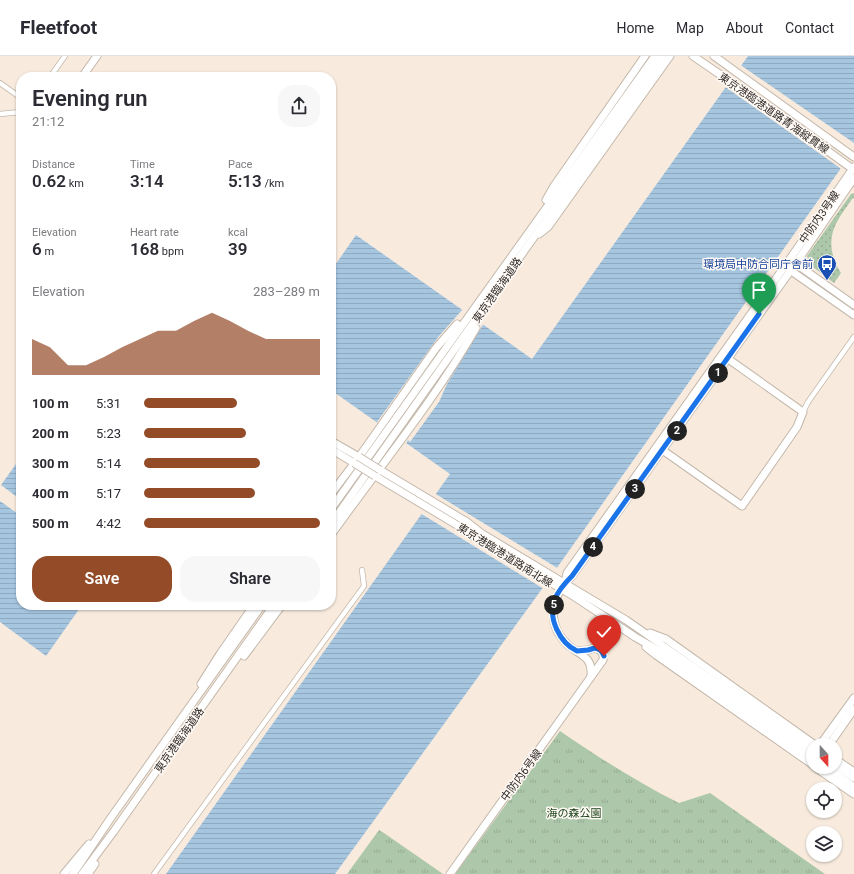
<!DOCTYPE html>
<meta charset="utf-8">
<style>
body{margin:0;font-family:Roboto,"Noto Sans JP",sans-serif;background:#f7f7f7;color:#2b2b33;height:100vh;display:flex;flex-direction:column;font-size:15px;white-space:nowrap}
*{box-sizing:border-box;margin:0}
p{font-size:13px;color:#7c7c81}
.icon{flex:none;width:22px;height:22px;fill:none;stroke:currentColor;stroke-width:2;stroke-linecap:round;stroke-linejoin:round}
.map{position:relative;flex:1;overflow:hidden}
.details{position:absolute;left:16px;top:16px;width:320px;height:538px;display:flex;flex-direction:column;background:#fff;border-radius:16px;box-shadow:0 1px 3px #0004}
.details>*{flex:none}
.needle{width:26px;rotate:159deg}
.buttons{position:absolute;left:806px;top:682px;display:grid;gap:8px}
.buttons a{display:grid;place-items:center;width:36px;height:36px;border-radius:50%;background:#fff;box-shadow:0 1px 3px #0004;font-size:20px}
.pin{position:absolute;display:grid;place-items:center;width:34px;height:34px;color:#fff;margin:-41px -17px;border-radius:50% 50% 50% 0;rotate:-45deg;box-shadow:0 0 4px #0007}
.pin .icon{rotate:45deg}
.km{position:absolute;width:20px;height:20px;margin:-10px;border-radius:50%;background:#222;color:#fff;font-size:11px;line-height:20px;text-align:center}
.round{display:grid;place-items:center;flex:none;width:42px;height:42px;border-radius:16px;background:#f7f7f7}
.summary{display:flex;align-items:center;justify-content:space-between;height:68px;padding:0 16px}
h1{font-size:22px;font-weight:600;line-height:30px}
.metrics{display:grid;grid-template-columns:repeat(3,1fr);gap:6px;height:68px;padding:4px 16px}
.metrics div{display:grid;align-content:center}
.metrics b{font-size:17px;font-weight:600}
.metrics small{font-size:11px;font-weight:400}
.metrics p{font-size:11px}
.chart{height:112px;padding:8px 16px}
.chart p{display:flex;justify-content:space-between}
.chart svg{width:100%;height:72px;margin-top:4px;fill:#934b28;opacity:.7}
.cta{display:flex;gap:8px;margin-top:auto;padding:8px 16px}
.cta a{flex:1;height:46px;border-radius:16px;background:#934b28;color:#fff;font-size:16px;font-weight:600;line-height:46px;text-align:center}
.cta a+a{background:#f7f7f7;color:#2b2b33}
ul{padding:0 16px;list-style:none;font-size:13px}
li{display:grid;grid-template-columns:64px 48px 1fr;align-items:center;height:30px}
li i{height:10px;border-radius:5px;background:#934b28}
header{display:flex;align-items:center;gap:24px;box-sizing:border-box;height:56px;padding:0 20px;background:#fff;border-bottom:1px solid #e1e1e2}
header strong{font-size:19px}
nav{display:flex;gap:22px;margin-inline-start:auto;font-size:14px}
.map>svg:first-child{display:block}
.grass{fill:url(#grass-dots)}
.park{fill:url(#park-tufts)}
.water{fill:url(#water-rules)}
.pier{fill:#f8ebde}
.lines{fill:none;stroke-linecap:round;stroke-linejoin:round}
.street-casing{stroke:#c4b8ab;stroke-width:6}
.secondary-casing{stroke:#c4b8ab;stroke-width:9}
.street{stroke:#fff;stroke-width:4.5}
.secondary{stroke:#fff;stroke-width:7}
.secondary-bridge-casing{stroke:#c4b8ab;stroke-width:9;stroke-linecap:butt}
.secondary-bridge{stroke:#fff;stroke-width:7}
.route-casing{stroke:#fff;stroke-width:8}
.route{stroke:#1a73e8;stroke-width:5}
.labels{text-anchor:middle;stroke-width:3;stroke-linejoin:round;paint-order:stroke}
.street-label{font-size:11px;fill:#302b27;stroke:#fffaf5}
.transit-label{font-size:11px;fill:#164399;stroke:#fffaf5;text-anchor:end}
.park-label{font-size:11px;fill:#1d441a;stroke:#fffaf5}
</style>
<header>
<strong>Fleetfoot</strong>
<nav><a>Home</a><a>Map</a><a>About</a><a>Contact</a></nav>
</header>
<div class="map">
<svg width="854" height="818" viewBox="0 0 854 818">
<defs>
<pattern id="grass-dots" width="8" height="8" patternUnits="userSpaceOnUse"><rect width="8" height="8" fill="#adc7aa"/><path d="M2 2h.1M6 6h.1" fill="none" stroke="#95ab92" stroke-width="1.8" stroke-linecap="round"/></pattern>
<pattern id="park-tufts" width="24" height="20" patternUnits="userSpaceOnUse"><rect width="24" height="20" fill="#adc7aa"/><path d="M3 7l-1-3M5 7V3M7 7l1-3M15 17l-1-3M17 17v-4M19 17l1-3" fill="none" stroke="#95ab92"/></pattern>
<pattern id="water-rules" width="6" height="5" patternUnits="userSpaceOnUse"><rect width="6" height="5" fill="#a6c6e0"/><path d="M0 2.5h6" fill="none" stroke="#8faac0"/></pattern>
</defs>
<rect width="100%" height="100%" fill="#f8ebde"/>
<path class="grass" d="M854 137V142L852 143C837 165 825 178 835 206 836 210 839 213 841 217L834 227 809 208 807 200 851 138Z"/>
<g class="park">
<path d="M560 675C598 701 637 726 679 747L710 737 825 818H455Z"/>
<polygon points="379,774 384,777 443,818 347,818"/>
</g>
<g class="water">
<polygon points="748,0 854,0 854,94 534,544 335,818 166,818 450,418 331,334 331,215 356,179 532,303"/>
<polygon points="21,401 21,444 1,429"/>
<polygon points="0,445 21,460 21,549 82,549 46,600 0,566"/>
</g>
<g class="pier">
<polygon points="739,8 854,87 854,97 841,115 840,112 724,30"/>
<polygon points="463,253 484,267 447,328 439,346 410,386 408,384 405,389 378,370 379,368 377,366 439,280"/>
<polygon points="434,437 559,513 544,533 420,457"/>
</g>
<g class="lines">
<defs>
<g id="street">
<polyline points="50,21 65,0"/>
<polyline points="0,27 21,42"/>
<polyline points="0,58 21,56"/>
<polyline points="803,356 808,346 854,281"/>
<polyline points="154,818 364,530 362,514"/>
</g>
<g id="secondary">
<polyline points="693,0 756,43 854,114"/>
<polyline points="714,0 854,101"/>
<polyline points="82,21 97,0"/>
<polyline points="546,144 554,130 645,0"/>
<polyline points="539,178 548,171 670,0"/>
<polyline points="792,205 854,249"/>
<polyline points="787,212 854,259"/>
<polyline points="331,385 359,401"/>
<polyline points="331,393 354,407"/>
<polyline points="661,393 742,450 797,371 803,356 724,300"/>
<polyline points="380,414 467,466 481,477 554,521 626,564 813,694"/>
<polyline points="375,420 462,472 471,479 575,541 635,581 663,597 813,702"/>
<polyline points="331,438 359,401 436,292 457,268"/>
<polyline points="331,453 655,0"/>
<polyline points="331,468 662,0"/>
<path d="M331 479C380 410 434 345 476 272"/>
<polyline points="565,527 567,517 785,210 854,111"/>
<polyline points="650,577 666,583 815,689"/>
<polyline points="646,591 656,599 813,709"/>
<polyline points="244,600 282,549"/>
<path d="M591 619C593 600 579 599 568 589 545 567 551 540 572 520L796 207 854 122"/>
<polyline points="201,628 220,598 254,549"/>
<polyline points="820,689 854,642"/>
<polyline points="829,689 854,653"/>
<polyline points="835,703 854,716"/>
<polyline points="835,709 854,722"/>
<polyline points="815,711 854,738"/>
<polyline points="827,711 854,731"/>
<polyline points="64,818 89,788"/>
<polyline points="73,818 110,763 262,549"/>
<polyline points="82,818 114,775 274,549"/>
<polyline points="88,818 95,808"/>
<path d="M450 818 603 604C604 597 601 594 595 592L588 594 577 595"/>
</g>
</defs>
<use href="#street" class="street-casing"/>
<use href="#secondary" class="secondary-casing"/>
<use href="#street" class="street"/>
<use href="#secondary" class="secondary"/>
<defs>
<g id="secondary-bridge">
<polyline points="359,401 380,414"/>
<polyline points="354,407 375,420"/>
</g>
</defs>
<use href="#secondary-bridge" class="secondary-bridge-casing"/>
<use href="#secondary-bridge" class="secondary-bridge"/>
</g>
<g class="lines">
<defs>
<path id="route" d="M604 600C602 595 600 593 595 592L588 594 577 595C560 587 547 562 555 543 558 535 565 527 572 520L759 258"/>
</defs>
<use href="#route" class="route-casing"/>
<use href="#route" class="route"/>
</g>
<defs>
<symbol id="bus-pin" viewBox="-11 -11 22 30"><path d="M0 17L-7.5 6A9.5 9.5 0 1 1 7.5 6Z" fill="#1a4fb4" stroke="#fffaf5"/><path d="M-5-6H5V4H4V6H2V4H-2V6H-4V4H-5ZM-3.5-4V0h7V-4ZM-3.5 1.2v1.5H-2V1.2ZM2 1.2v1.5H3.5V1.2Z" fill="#fff"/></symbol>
</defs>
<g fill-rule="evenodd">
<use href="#bus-pin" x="816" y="197" width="22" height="30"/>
</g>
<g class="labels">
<g class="street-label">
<text transform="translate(774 57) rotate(35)" y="4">東京港臨港道路青海縦貫線</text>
<text transform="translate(819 161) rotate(-55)" y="4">中防内3号線</text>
<text transform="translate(497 234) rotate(-55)" y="4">東京港臨海道路</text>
<text transform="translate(505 499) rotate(32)" y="4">東京港臨港道路南北線</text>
<text transform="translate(179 684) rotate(-55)" y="4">東京港臨海道路</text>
<text transform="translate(521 719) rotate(-54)" y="4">中防内6号線</text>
</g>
<g class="transit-label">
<text x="813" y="212">環境局中防合同庁舎前</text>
</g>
<g class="park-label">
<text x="574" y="761">海の森公園</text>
</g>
</g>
</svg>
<div class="buttons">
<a><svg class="needle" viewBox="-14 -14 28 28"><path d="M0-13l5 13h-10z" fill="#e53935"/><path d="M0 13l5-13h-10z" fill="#7c7c81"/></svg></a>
<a><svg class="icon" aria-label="locate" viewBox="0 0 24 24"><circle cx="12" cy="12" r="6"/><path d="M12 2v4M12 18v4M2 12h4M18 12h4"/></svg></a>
<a><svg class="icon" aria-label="layers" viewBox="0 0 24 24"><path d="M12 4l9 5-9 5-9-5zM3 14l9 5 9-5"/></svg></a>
</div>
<div class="pin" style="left:759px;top:258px;background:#1e9e55"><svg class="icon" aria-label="arrive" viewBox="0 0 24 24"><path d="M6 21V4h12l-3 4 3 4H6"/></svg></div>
<div class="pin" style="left:604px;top:600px;background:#d93025"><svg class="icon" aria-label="check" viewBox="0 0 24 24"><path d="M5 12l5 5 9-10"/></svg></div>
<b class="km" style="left:718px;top:317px">1</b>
<b class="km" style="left:677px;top:375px">2</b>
<b class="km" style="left:635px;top:433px">3</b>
<b class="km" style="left:593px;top:491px">4</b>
<b class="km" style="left:554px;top:549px">5</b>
<section class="details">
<div class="summary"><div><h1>Evening run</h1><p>21:12</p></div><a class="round"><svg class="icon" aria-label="share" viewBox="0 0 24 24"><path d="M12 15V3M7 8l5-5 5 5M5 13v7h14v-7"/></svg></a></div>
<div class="metrics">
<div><p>Distance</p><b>0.62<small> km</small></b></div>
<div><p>Time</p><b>3:14</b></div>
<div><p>Pace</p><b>5:13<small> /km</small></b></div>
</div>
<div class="metrics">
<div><p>Elevation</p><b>6<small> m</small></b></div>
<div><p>Heart rate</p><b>168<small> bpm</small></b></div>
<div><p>kcal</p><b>39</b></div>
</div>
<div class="chart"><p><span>Elevation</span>283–289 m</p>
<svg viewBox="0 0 160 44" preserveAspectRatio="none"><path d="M0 44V22L10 27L20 38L30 38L40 33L50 27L60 22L70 17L80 17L90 11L100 6L110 11L120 17L130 22L140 22L150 22L160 22V44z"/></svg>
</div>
<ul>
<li><b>100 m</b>5:31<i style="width:53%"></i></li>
<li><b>200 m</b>5:23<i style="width:58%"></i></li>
<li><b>300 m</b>5:14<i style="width:66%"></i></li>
<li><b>400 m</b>5:17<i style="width:63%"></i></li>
<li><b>500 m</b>4:42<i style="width:100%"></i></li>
</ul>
<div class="cta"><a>Save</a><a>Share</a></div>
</section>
</div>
